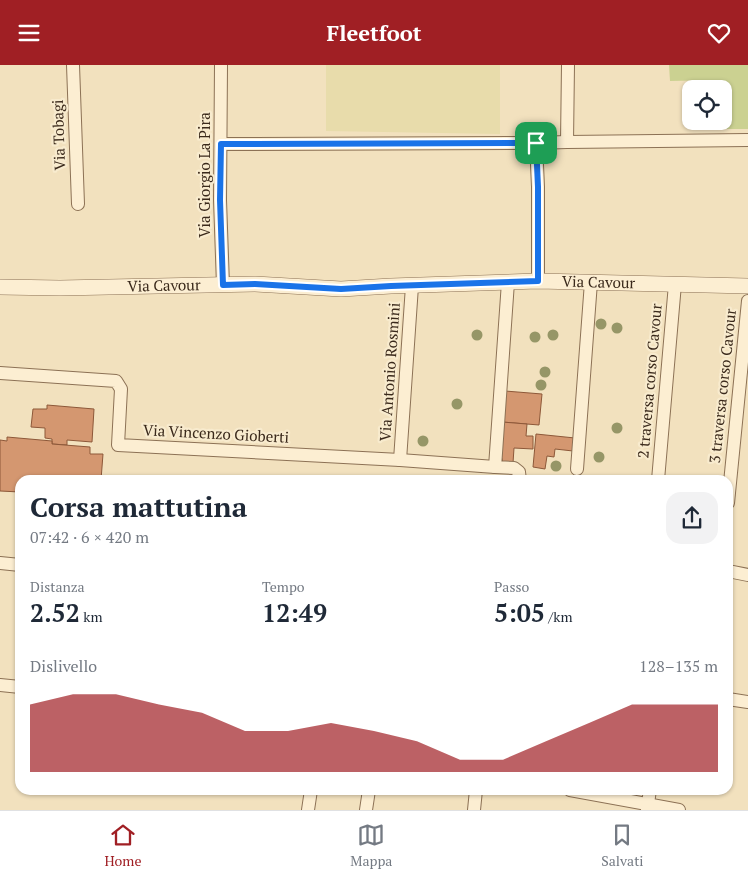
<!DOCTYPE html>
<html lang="it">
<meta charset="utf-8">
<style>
body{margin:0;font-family:"PT Serif",serif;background:#f2f2f3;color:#1f2937;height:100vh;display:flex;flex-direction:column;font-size:19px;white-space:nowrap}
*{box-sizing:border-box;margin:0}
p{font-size:16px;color:#747a83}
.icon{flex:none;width:28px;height:28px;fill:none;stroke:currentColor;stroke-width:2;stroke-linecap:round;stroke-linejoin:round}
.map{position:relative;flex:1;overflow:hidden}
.sheet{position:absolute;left:15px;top:410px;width:718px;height:320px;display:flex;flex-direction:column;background:#fff;border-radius:15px;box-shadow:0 1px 4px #0004}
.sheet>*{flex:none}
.fabs{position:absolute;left:682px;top:15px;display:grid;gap:10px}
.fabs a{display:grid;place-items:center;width:50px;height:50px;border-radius:10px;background:#fff;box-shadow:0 1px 4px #0004;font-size:25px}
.pin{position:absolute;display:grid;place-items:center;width:42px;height:42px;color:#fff;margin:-21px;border-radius:10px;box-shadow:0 2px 8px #0006}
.round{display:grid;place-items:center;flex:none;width:52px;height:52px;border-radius:15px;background:#f2f2f3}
.summary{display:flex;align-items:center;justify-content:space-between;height:85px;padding:0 15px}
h1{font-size:28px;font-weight:800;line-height:38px}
.metrics{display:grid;grid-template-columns:repeat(3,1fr);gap:8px;height:85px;padding:5px 15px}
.metrics div{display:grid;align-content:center}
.metrics b{font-size:25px;font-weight:800}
.metrics small{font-size:14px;font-weight:400}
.metrics p{font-size:14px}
.chart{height:140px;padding:10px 15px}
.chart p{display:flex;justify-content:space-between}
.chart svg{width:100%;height:90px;margin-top:5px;fill:#a01f24;opacity:.7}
header{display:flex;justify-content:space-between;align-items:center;height:65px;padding:0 15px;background:#a01f24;color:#fff;font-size:22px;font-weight:800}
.tab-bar{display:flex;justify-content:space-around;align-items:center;height:70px;border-top:1px solid #e0e1e3;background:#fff;font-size:14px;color:#747a83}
.tab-bar a{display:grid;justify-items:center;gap:2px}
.tab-bar .on{color:#a01f24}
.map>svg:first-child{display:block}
.farmland{fill:#e8dcab}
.green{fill:#cbd191}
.building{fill:#d49770;stroke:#8d5839}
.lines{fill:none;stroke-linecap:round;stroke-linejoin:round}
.minor-casing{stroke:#8c7155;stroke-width:14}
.tertiary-casing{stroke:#8c7155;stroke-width:16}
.minor{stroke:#fceed2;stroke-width:12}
.tertiary{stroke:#fceed2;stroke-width:15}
.tree{fill:#969667}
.route-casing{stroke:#fff;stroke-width:10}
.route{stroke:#1a73e8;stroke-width:6}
.labels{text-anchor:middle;stroke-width:4.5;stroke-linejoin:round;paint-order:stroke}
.street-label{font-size:15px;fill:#3a291b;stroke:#f8ebce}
</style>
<header><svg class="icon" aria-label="menu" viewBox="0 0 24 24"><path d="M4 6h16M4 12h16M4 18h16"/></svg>Fleetfoot<svg class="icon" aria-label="heart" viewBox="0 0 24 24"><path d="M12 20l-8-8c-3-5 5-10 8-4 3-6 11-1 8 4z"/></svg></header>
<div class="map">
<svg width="748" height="745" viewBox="0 0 748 745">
<rect width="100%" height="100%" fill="#f2e1be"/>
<polygon class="farmland" points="326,0 500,0 500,69 326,66"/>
<polygon class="green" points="669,0 748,0 748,64 719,64 718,56 724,56 724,24 717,24 716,15 670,16"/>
<g class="building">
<polygon points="505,326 542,329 539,360 502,357"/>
<polygon points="47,340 94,344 92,377 67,375 67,380 52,379 52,374 45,373 45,363 31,362 33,344 47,344"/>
<polygon points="502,357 527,359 526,371 533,371 533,384 514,383 513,398 503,397 501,391"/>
<polygon points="536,369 575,373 573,386 555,384 554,392 547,391 545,404 533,402"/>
<polygon points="7,372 52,376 52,379 90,382 90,389 103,389 101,415 20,415 20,427 0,426 0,375 7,376"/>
</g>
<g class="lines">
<defs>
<g id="minor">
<polyline points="73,0 78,139"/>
<polyline points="221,0 220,135 223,220"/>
<polyline points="567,77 568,0"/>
<polyline points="536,78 538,122 538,216"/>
<polyline points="221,79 536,78 567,77 748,75"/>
<polyline points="508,217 495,402 514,403 519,407 520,415"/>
<polyline points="0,308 116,316 121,324 118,380 400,395 495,402"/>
<polyline points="400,395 412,221"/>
<polyline points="577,404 591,217"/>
<polyline points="658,415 675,219"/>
<polyline points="728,438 748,236"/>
<polyline points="0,498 20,500"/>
<polyline points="728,506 748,510"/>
<polyline points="0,620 20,622"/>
<polyline points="728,634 748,637"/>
<polyline points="570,725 679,745"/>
<polyline points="308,745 311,725"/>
<polyline points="366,745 369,725"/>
<polyline points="474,745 476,725"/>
<polyline points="647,745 650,725"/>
</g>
<g id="tertiary">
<path id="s1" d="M0 222 60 223 255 219 341 224 391 221 538 216 748 221"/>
</g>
</defs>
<use href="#minor" class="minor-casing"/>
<use href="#tertiary" class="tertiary-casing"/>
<use href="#minor" class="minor"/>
<use href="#tertiary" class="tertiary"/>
</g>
<g class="tree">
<circle cx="601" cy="259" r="5.5"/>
<circle cx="617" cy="263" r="5.5"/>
<circle cx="477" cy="270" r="5.5"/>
<circle cx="553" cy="270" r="5.5"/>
<circle cx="535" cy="272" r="5.5"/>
<circle cx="545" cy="307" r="5.5"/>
<circle cx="541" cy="320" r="5.5"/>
<circle cx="457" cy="339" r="5.5"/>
<circle cx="617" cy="363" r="5.5"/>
<circle cx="423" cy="376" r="5.5"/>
<circle cx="599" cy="392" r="5.5"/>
<circle cx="556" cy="401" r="5.5"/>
</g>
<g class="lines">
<defs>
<polygon id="route" points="536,78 538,122 538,216 391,221 341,224 255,219 223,220 220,135 221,79"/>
</defs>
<use href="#route" class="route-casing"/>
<use href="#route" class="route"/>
</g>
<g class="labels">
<g class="street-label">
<text transform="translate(59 70) rotate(-92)" y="5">Via Tobagi</text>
<text transform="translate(205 110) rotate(-90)" y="5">Via Giorgio La Pira</text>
<text dy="5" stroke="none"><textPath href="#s1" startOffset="599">Via Cavour</textPath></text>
<text dy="5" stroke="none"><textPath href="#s1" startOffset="164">Via Cavour</textPath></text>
<text transform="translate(390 307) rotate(-86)" y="5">Via Antonio Rosmini</text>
<text transform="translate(650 316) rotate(-85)" y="5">2 traversa corso Cavour</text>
<text transform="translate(723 321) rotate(-84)" y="5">3 traversa corso Cavour</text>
<text transform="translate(216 369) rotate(3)" y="5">Via Vincenzo Gioberti</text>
</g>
</g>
</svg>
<div class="fabs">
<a><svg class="icon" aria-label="locate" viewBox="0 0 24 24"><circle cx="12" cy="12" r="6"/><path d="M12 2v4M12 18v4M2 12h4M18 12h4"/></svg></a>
</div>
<div class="pin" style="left:536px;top:78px;background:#1e9e55"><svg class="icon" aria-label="arrive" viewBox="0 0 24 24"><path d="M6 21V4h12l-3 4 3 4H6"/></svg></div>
<section class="sheet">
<div class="summary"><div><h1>Corsa mattutina</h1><p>07:42 · 6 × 420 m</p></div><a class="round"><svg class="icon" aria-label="share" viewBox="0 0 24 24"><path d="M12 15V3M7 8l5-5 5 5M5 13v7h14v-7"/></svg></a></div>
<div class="metrics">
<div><p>Distanza</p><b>2.52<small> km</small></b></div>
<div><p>Tempo</p><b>12:49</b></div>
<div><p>Passo</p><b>5:05<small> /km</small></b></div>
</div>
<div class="chart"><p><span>Dislivello</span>128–135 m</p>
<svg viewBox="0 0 160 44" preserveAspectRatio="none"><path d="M0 44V11L10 6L20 6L30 11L40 15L50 24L60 24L70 20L80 24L90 29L100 38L110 38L120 29L130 20L140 11L150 11L160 11V44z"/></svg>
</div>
</section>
</div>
<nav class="tab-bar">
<a class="on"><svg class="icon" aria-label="home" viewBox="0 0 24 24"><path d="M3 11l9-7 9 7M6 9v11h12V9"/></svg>Home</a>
<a><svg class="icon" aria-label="map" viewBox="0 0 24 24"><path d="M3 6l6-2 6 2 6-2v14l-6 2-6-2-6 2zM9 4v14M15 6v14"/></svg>Mappa</a>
<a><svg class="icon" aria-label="saved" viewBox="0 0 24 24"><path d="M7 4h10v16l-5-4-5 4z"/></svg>Salvati</a>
</nav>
